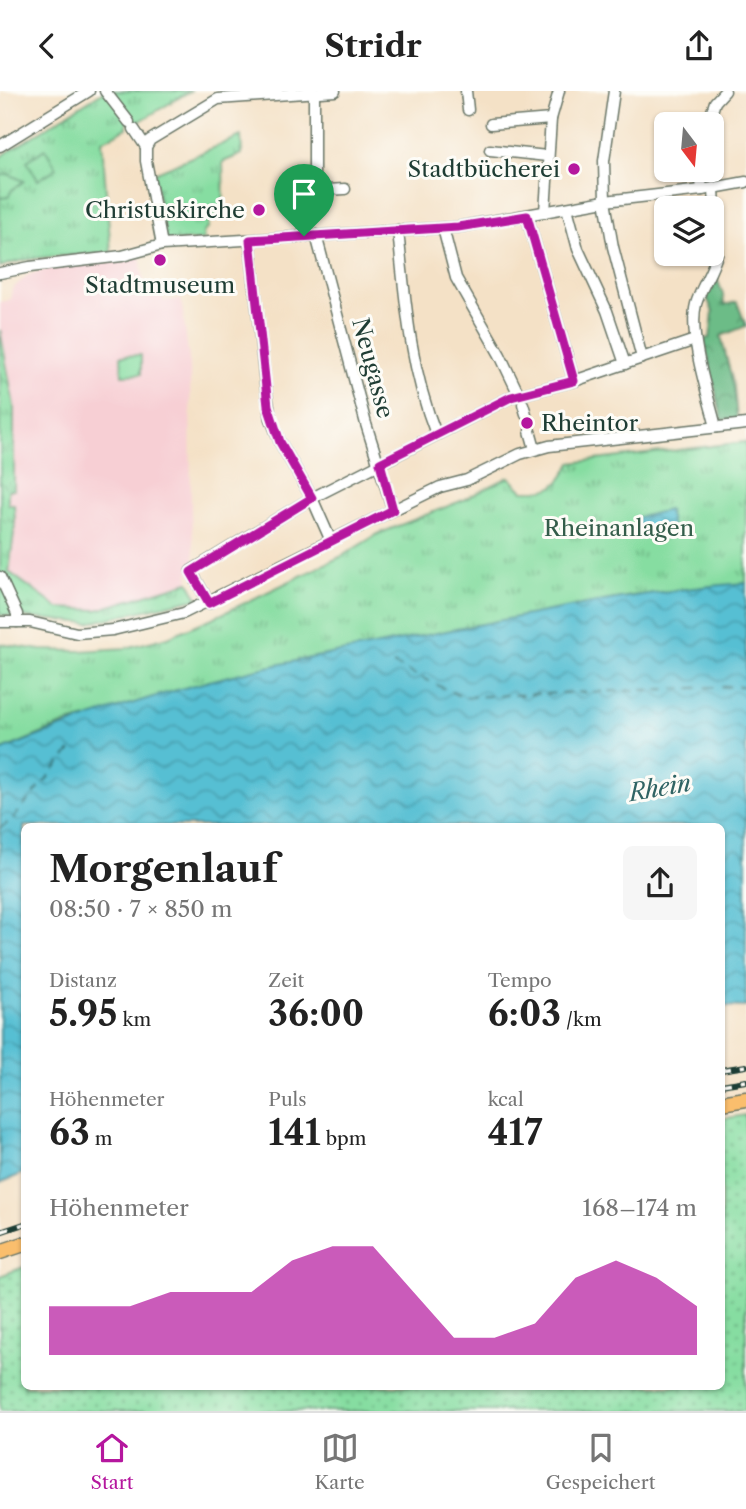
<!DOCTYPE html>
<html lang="de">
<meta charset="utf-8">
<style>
body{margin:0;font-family:"Libre Caslon Text",serif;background:#f6f6f6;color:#222;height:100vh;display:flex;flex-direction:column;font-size:26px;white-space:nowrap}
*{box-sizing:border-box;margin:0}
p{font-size:23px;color:#767676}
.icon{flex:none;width:38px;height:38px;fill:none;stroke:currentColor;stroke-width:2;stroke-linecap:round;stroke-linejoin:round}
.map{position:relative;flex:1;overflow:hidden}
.drawer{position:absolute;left:21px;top:732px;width:704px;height:567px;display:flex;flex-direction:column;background:#fff;border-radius:10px;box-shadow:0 2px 5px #0004}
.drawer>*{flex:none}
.needle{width:46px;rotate:164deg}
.tools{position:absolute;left:654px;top:21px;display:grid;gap:14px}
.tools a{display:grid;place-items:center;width:70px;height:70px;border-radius:10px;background:#fff;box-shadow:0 2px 5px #0004;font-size:35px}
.pin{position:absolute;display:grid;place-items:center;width:60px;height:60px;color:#fff;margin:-72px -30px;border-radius:50% 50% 50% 0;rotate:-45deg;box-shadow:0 0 7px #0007}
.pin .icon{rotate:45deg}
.round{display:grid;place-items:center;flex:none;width:74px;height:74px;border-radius:10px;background:#f6f6f6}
.summary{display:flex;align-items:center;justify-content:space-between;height:119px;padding:0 28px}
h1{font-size:38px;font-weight:700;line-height:52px}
.metrics{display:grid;grid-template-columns:repeat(3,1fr);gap:10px;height:119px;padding:7px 28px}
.metrics div{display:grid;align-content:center}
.metrics b{font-size:35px;font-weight:700}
.metrics small{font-size:19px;font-weight:400}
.metrics p{font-size:19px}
.chart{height:196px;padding:14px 28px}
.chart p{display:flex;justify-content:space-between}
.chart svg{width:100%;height:126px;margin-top:7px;fill:#b5179e;opacity:.7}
header{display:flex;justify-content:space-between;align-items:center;height:91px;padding:0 28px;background:#fff;font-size:32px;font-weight:700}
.dock{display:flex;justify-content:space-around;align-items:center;height:98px;border-top:2px solid #e0e0e0;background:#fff;font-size:19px;color:#767676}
.dock a{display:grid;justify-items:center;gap:4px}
.dock .active{color:#b5179e}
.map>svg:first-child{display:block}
.built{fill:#f7cfd4}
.grass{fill:url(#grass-dots);stroke:#528d6a;stroke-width:2}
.forest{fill:url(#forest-crowns);stroke:#467c5e;stroke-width:2}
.park{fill:url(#park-tufts);stroke:#528d6a;stroke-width:2}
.garden{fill:#86dda1;stroke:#528d6a;stroke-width:2}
.water{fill:url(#water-waves);stroke:#3a7e84;stroke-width:2}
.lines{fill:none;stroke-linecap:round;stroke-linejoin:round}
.ferry{stroke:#306464;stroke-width:2;stroke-dasharray:9 7;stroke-linecap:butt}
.minor-casing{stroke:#6a7667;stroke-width:13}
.major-casing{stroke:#6a7667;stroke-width:17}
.minor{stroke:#fff;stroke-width:10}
.major{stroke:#fabe6d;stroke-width:14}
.rail-casing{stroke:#1f3d34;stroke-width:6}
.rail{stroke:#fdfcf7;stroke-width:3.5;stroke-dasharray:10;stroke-linecap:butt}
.route-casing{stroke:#fff;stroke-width:14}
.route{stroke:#b5179e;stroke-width:9}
.poi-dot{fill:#b5179e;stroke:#fdfcf7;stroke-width:2.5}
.labels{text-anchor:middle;stroke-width:6;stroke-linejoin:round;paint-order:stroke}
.poi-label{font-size:23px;fill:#1f3d34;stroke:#fdfcf7;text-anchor:end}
.street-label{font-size:23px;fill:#1f3d34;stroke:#fdfcf7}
.park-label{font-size:23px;fill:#345d4a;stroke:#fdfcf7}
.water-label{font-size:24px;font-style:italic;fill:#306464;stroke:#fdfcf7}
</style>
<header><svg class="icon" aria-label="back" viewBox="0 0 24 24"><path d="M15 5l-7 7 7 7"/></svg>Stridr<svg class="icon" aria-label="share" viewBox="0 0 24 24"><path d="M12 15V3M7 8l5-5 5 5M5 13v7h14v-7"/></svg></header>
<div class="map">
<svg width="746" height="1320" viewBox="0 0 746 1320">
<defs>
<pattern id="grass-dots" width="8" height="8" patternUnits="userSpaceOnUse" patternTransform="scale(1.75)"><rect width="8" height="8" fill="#86dda1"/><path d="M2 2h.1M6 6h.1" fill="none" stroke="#6db484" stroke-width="1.8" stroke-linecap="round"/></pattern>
<pattern id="forest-crowns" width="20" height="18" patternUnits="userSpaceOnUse" patternTransform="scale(1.75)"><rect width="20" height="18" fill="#6cbc87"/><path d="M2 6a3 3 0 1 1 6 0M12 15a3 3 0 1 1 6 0" fill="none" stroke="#589a6f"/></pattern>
<pattern id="park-tufts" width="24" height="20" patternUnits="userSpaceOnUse" patternTransform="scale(1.75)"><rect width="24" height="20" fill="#86dda1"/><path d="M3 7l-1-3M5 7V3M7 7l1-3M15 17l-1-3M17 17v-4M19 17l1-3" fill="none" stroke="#6db484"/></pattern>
<pattern id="water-waves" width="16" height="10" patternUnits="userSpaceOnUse" patternTransform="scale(1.75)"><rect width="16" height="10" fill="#56bfd3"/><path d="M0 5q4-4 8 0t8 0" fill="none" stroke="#479cac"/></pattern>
</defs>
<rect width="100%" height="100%" fill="#fdfcf7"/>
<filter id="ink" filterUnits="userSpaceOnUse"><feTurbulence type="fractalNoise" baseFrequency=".0143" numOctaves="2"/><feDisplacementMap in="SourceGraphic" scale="14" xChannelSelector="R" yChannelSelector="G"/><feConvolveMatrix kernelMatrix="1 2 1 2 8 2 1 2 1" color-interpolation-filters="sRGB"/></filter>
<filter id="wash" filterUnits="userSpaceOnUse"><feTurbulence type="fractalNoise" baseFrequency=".00686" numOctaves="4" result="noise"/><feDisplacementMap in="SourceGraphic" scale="28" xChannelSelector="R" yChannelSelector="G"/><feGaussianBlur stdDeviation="1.57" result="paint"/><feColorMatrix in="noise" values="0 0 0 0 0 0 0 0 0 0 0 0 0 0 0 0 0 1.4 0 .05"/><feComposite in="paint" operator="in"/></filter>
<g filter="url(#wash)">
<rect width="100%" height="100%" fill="#f4e1c6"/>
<polygon class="built" points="140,165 146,205 162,204 163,210 181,208 190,276 191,424 195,475 188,482 189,491 97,519 58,517 9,481 15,433 8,414 8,399 14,399 14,315 0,239 0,211 10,209 12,198 28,184 53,176"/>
<polygon class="grass" points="746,1024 746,1320 0,1320 0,1185 24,1176 24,1295 721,1295 721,1028"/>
<polygon class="forest" points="713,178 723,203 724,214 737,211 746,235 721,245 734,297 737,328 722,329 704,248 710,247 713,221 703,197"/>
<g class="park">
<path d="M104 0H190L137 32 130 30 127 32V37L102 50 111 162C75 165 34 163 0 176V66Z"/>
<polygon points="241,45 242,63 223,71 224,125 214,124 208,129 209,136 203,142 204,149 166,150 154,82"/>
<polygon points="0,239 14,315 14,399 8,399 8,413 14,413 15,433 9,481 58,517 97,519 189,491 198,507 89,532 0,524"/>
<polygon points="141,264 141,283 122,284 121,265"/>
<path d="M746 351V492L631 505 389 552 67 632 0 660V553L41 559 80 560 126 557 168 546 222 523 340 466 378 443 461 410 509 386 523 400C551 401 559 397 571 372Z"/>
</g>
<g class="garden">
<polygon points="45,58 57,77 38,89 27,70"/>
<polygon points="8,83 24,90 12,99 8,106 0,107 0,85"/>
</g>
<g class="water">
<polygon points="668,419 672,436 641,444 636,427"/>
<path d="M746 492V916L721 915V735H24V1082L0 1092V660C79 628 159 602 241 582 298 568 356 559 412 547 523 525 634 500 746 492Z"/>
</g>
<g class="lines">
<g class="ferry">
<polyline points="393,573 462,606 746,595"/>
<polyline points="0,737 11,730 74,656"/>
</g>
</g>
</g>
<g filter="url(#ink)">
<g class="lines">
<defs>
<g id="minor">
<polyline points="105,0 129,31"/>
<polyline points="466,0 468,19"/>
<polyline points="614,0 604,70 605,110 613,156 642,267"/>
<polyline points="491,33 551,28"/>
<polyline points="708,33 715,11 725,0"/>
<polyline points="134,38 146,56"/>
<polyline points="0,55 89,0"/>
<polyline points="490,59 547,65"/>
<polyline points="700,79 702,99"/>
<path d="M714 97 717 163C713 180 701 196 696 213 688 244 708 304 716 336"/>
<polyline points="309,100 345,98"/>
<polyline points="567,117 578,158 607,220 625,273"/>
<polyline points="545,121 551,28 559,0"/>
<polyline points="527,125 574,290"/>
<polyline points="443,137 456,187 500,264 520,306"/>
<path d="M398 139C405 209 410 277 436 343"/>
<polyline points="316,144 366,333 393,419"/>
<polyline points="304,145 305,120 314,85 314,1"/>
<polyline points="250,149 265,292 271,328 280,351 312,407 331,450"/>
<polyline points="162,154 146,70 146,56 150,49 218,8 335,0"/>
<polyline points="0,182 30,176 122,165 162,154 458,136 605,110 702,99 746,91"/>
<polyline points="523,313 526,323"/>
<polyline points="530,340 535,358"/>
<polyline points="0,486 17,523 17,531"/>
<polyline points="209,512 191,480 312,407 511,306 574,290 695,249"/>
<polyline points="0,531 30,531 77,542 113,539 184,522 440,396 467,389 520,363 549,355 746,333"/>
</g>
<g id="major">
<polyline points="721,1012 746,1008"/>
<polyline points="0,1161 24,1153"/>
</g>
</defs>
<use href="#minor" class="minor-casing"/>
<use href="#major" class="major-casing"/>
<use href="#minor" class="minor"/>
<use href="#major" class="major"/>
<defs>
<g id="rail">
<polyline points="721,979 746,975"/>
<polyline points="721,994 746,990"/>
<polyline points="0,1141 24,1133"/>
</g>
</defs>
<use href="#rail" class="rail-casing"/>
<use href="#rail" class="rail"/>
</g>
</g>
<g class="lines" filter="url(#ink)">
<defs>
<polygon id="route" points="527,125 574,290 511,306 380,372 393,419 209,512 191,481 312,407 280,351 268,315 250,149 458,136"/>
</defs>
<use href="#route" class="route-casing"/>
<use href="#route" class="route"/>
</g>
<g class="poi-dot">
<circle cx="574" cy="78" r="7"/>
<circle cx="259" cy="119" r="7"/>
<circle cx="160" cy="169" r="7"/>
<circle cx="527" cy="332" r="7"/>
</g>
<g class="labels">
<g class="poi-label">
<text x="560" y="86">Stadtbücherei</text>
<text x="245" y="127">Christuskirche</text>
<text x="160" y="202" text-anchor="middle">Stadtmuseum</text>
<text x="541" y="340" text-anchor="start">Rheintor</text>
</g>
<g class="street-label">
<text transform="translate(373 277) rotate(75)" y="8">Neugasse</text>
</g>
<g class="park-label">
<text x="619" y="445">Rheinanlagen</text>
</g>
<g class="water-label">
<text transform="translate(660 697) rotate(-10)" y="8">Rhein</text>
</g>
</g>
</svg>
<div class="tools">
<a><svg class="needle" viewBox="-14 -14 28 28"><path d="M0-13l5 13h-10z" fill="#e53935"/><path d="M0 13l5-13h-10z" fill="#767676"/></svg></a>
<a><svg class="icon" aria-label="layers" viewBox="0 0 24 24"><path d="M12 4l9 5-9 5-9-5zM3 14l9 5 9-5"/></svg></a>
</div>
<div class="pin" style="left:304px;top:145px;background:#1e9e55"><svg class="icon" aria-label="arrive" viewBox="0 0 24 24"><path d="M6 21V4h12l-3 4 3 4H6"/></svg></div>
<section class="drawer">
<div class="summary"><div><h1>Morgenlauf</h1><p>08:50 · 7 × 850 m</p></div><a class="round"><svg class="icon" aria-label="share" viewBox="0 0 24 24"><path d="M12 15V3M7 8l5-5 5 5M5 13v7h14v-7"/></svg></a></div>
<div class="metrics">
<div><p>Distanz</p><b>5.95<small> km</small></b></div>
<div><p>Zeit</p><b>36:00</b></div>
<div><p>Tempo</p><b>6:03<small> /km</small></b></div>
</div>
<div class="metrics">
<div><p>Höhenmeter</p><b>63<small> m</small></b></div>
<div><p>Puls</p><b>141<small> bpm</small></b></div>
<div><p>kcal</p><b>417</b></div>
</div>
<div class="chart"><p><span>Höhenmeter</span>168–174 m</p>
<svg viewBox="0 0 160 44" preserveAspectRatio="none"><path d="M0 44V27L10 27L20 27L30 22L40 22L50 22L60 11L70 6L80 6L90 22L100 38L110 38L120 33L130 17L140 11L150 17L160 27V44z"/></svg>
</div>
</section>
</div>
<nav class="dock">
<a class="active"><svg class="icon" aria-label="home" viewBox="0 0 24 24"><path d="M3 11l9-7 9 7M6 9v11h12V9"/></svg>Start</a>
<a><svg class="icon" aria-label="map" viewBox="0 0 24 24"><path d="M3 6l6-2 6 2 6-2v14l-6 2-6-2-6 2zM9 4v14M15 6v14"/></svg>Karte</a>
<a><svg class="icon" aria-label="saved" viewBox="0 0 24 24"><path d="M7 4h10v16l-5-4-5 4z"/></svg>Gespeichert</a>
</nav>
